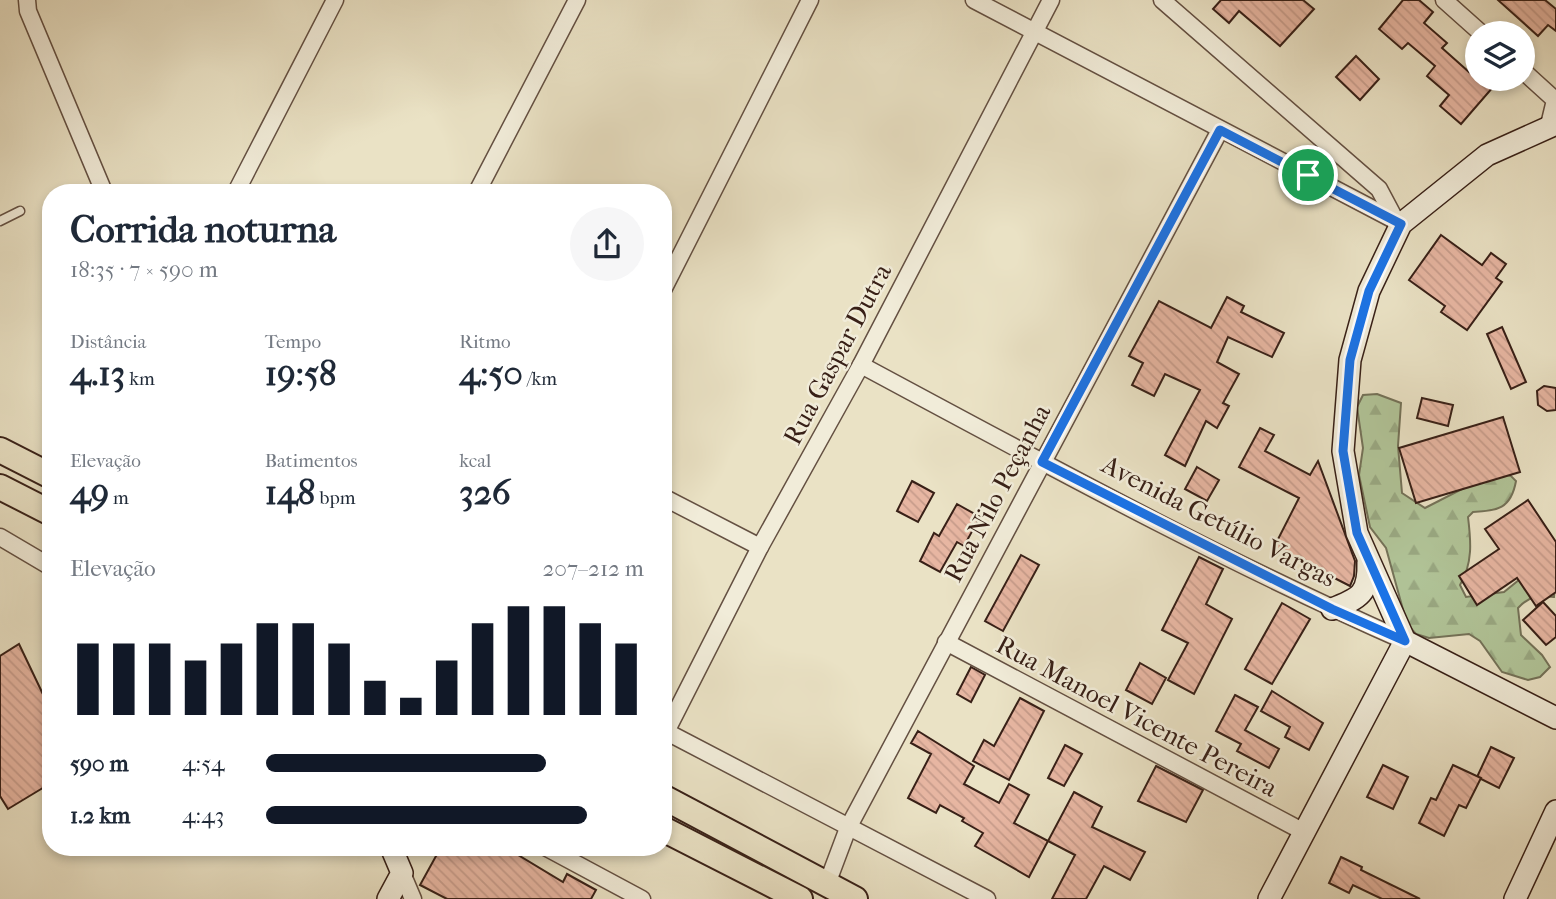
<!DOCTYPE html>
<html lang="pt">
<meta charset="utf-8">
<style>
body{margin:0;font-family:"IM FELL French Canon",serif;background:#f6f6f7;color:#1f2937;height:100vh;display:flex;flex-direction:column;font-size:26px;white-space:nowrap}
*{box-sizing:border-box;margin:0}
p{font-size:23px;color:#747a83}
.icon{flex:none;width:38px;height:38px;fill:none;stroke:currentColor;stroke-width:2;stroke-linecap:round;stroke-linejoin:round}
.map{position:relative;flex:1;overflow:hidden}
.panel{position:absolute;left:42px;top:184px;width:630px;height:672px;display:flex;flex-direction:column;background:#fff;border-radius:28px;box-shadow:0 4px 10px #0003}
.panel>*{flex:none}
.tools{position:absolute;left:1465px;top:21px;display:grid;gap:14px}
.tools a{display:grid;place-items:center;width:70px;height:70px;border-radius:50%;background:#fff;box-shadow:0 4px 10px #0003;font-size:35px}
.pin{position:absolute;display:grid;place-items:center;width:60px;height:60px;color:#fff;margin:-30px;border:4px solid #fff;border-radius:50%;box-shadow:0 2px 7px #0007}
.round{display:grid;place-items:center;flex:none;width:74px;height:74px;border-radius:37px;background:#f6f6f7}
.overview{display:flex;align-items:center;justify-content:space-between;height:119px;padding:0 28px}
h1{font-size:38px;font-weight:700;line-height:52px}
.stats{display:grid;grid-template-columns:repeat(3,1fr);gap:10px;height:119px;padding:7px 28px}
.stats div{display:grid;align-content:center}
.stats b{font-size:35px;font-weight:700}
.stats small{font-size:19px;font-weight:400}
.stats p{font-size:19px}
.chart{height:196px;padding:14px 28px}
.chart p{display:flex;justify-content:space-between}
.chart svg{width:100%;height:126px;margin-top:7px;stroke:#111827;stroke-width:6}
ul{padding:0 28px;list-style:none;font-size:23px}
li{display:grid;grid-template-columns:112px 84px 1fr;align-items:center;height:52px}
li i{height:18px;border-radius:9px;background:#111827}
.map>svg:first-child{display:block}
.forest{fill:url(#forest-firs);stroke:#747258;stroke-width:2}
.building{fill:url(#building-back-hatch);stroke:#382017;stroke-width:2}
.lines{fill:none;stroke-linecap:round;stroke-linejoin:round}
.lane-casing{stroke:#645042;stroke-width:11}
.street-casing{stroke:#645042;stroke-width:19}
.secondary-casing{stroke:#382017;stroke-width:24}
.primary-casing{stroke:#382017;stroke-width:28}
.lane{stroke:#f1ecd9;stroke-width:8}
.street{stroke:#f1ecd9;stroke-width:16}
.secondary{stroke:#f1ecd9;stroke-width:21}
.primary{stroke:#eae2c5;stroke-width:24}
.route-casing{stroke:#fff;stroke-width:14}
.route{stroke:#1a73e8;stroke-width:9}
.labels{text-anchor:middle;stroke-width:5;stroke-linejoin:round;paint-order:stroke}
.street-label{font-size:26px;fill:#382017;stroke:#f1ecd9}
</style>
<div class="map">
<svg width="1556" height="899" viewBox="0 0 1556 899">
<defs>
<pattern id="forest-firs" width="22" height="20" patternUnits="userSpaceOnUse" patternTransform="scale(1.75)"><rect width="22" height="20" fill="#b1c498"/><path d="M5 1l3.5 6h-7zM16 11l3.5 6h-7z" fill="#99a882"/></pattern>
<pattern id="building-back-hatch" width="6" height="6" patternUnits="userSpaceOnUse" patternTransform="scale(1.75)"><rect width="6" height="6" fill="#e7b6a2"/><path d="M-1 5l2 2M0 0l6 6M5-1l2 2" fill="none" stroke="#c79c8b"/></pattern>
</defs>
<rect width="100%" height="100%" fill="#eae2c5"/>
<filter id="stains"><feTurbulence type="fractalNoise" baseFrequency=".00286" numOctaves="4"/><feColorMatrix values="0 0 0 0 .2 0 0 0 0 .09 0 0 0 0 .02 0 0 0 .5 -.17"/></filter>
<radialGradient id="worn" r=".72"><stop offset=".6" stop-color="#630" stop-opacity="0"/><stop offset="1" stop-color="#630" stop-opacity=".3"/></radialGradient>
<path class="forest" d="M1377 394 1401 403 1398 446 1402 493 1425 508 1497 471 1511 476 1516 481C1511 509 1497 511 1473 512L1468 517C1471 541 1473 563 1460 585L1466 597 1504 592 1535 567 1556 571 1554 597C1538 595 1529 596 1518 608L1521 635 1542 655 1550 667 1540 677 1528 680 1502 672 1480 641 1469 634 1429 638 1416 634 1407 624 1386 548 1370 527 1359 475 1363 448 1357 407 1363 395Z"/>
<g class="building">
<polygon points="1221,0 1303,0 1314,9 1280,46 1239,11 1229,23 1213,9"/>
<polygon points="1403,0 1419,0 1433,12 1424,23 1447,43 1442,48 1469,72 1477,62 1477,79 1500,79 1461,124 1440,106 1449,95 1427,76 1435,66 1408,43 1402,49 1379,29"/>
<polygon points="1498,0 1545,0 1556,9 1556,31 1548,25 1538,36"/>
<polygon points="1356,56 1379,79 1360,100 1336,77"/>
<polygon points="1441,235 1482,265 1491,253 1506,264 1496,278 1502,282 1467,330 1441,312 1445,306 1409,280"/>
<polygon points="1227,297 1244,306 1241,312 1284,333 1272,357 1228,337 1217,362 1239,374 1223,403 1229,406 1217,428 1206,421 1185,466 1165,455 1200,390 1165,374 1154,396 1132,385 1143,363 1129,356 1159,301 1211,328"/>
<polygon points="1502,327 1526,382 1511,389 1487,334"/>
<polygon points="1544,386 1556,388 1556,410 1547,411 1538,405 1537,391"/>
<polygon points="1422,398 1453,405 1448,426 1417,418"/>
<polygon points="1503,417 1520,472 1416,503 1399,448"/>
<polygon points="1260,428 1274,435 1265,451 1310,475 1318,461 1355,561 1354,576 1350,586 1274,547 1299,498 1239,467"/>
<polygon points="1197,467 1219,480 1207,501 1185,489"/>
<polygon points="912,481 934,493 918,522 897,511"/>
<polygon points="1528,500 1556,542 1556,592 1536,606 1517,578 1477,605 1459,576 1499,549 1485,529"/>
<polygon points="957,504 980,517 964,546 957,542 940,572 920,561 934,533 939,536"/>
<polygon points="1021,555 1039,565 1003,631 985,621"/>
<polygon points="1199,557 1223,569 1206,604 1232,619 1194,694 1168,680 1188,643 1162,630"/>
<polygon points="1543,602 1556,616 1556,637 1546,645 1523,620"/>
<polygon points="1282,603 1310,619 1272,684 1245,669"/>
<polygon points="19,644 51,711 51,783 8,809 0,796 0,656"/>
<polygon points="1140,663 1166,678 1152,704 1126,690"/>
<polygon points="971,667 985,675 971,702 957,694"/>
<polygon points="1272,691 1323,723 1309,750 1285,737 1290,727 1261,711"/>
<polygon points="1235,695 1258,707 1245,730 1279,749 1269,768 1237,751 1241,744 1216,731"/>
<polygon points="1020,698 1044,711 1009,780 973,761 984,740 994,746"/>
<polygon points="918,731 974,766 964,784 999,803 1009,784 1029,795 1014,823 1048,841 1029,877 975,846 983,833 962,821 964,818 940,805 936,813 908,798 931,754 911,743"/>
<polygon points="1065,745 1082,754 1064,786 1048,778"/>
<polygon points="1491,747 1514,758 1499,788 1477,777"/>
<polygon points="1383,765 1408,777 1393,809 1367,797"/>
<polygon points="1453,765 1481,778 1466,808 1459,805 1444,836 1419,823 1431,798 1436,800"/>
<polygon points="1156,766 1203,790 1186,822 1138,801"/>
<polygon points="1074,792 1102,807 1092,827 1145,852 1130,880 1104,866 1086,899 1052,899 1075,855 1048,841"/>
<polygon points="441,847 505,847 563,882 567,874 596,890 591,899 447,899 420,885"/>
<polygon points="1341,857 1362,867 1361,870 1420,899 1382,899 1353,885 1349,893 1329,883"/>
</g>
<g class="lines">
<defs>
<polyline id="lane" points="0,221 20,211"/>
<g id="street">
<polyline points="27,0 28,11 104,192"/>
<polyline points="974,0 1396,221"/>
<polyline points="1162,0 1379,189 1396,221"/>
<polyline points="1444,0 1481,33"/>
<polyline points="1522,70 1555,100 1549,125"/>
<polyline points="236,192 335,0"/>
<polyline points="477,192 577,0"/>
<polyline points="663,290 810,0"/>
<path d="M861 365C1040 461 1219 559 1405 641"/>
<polyline points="663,497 760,547"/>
<polyline points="0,537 51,567"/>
<polyline points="946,642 1306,833"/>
<polyline points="663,730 987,899"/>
<polyline points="666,732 760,547 861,365 1051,0"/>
<polyline points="545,847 642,899"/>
<polyline points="402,873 413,899"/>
<polyline points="827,884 848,828 1220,130"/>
</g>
<g id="secondary">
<path d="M1332 609C1360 598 1369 594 1368 562"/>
<polyline points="1405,641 1357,533 1343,451 1350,360 1369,291 1401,224 1487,155 1556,124"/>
<polyline points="1405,641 1556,718"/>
<polyline points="388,899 402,873 391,847"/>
<polyline points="1269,899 1405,641"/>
<polyline points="1515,899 1556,811"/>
</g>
<g id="primary">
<polyline points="0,450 51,476"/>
<polyline points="0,487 51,513"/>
<polyline points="663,797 855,899"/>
<polyline points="663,829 800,899"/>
</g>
</defs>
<use href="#lane" class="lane-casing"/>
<use href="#street" class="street-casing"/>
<use href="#secondary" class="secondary-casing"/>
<use href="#primary" class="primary-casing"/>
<use href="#lane" class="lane"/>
<use href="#street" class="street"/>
<use href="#secondary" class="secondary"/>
<use href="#primary" class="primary"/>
</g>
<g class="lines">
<defs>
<polygon id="route" points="1220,130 1401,224 1369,291 1350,360 1343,451 1357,533 1405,641 1332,609 1042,462"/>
</defs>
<use href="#route" class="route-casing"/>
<use href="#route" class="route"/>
</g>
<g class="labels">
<g class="street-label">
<text transform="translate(837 354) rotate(-62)" y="9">Rua Gaspar Dutra</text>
<text transform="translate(997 493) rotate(-62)" y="9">Rua Nilo Peçanha</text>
<text transform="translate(1219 521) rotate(27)" y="9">Avenida Getúlio Vargas</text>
<text transform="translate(1137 716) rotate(28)" y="9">Rua Manoel Vicente Pereira</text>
</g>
</g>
<rect width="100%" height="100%" filter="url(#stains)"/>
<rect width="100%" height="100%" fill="url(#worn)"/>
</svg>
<div class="tools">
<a><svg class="icon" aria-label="layers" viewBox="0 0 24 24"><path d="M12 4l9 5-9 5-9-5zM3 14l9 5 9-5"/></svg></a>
</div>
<div class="pin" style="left:1308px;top:175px;background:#1e9e55"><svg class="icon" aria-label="arrive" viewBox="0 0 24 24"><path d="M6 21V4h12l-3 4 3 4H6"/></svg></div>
<section class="panel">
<div class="overview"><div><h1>Corrida noturna</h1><p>18:35 · 7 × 590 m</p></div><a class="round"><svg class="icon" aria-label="share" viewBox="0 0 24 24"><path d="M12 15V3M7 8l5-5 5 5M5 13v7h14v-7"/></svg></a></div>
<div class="stats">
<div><p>Distância</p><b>4.13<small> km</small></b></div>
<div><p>Tempo</p><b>19:58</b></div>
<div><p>Ritmo</p><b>4:50<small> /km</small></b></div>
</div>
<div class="stats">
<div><p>Elevação</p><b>49<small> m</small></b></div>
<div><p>Batimentos</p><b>148<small> bpm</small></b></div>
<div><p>kcal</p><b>326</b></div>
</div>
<div class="chart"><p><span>Elevação</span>207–212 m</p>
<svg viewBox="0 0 160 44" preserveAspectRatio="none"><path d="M5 44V19M15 44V19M25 44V19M35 44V25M45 44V19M55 44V12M65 44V12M75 44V19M85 44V32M95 44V38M105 44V25M115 44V12M125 44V6M135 44V6M145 44V12M155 44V19"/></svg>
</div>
<ul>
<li><b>590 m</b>4:54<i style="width:74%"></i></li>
<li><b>1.2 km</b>4:43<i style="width:85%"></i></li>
</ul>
</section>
</div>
